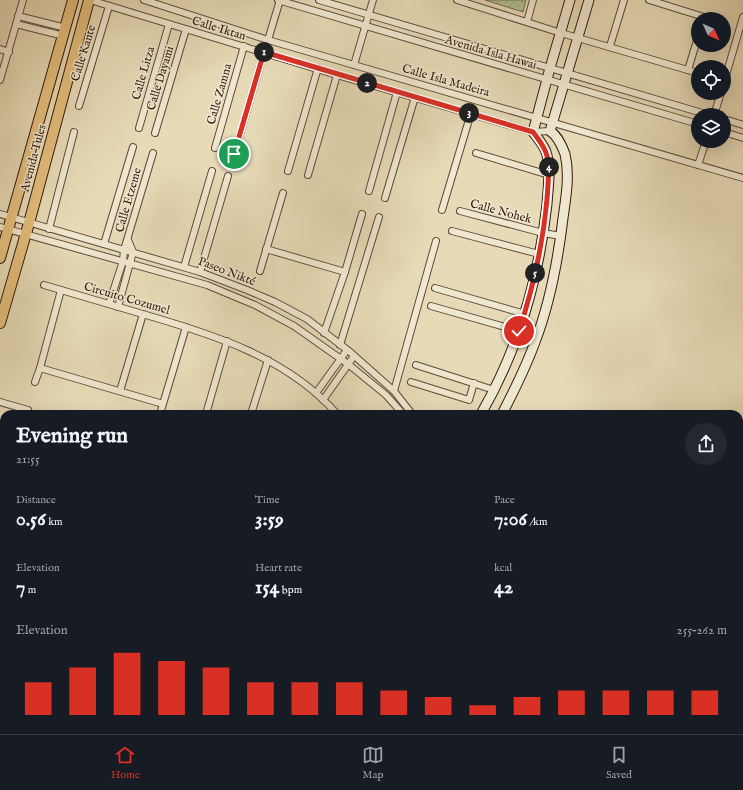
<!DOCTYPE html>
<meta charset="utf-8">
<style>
body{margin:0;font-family:"IM FELL English",serif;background:#242831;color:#f1f3f6;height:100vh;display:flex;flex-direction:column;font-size:15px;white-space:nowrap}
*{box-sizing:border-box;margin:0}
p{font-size:13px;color:#9ea1a6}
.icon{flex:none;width:22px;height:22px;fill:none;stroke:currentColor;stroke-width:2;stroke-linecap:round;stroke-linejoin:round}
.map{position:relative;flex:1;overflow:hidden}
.panel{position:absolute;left:0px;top:410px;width:743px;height:324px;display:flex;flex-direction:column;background:#171b24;border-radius:12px 12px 0 0;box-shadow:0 4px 16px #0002}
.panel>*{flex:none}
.needle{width:26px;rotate:135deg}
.buttons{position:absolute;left:691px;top:12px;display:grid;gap:8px}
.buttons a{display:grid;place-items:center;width:40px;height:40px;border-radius:50%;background:#171b24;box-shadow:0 4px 16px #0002;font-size:20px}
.pin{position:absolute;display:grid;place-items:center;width:34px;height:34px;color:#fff;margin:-17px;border:2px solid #fff;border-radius:50%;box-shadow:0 1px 4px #0007}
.km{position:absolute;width:20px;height:20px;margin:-10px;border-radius:50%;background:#222;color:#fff;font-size:11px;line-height:20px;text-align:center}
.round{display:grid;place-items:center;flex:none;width:42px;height:42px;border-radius:21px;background:#242831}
.overview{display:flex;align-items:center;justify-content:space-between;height:68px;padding:0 16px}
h1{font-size:22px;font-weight:700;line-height:30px}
.metrics{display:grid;grid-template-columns:repeat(3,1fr);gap:6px;height:68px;padding:4px 16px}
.metrics div{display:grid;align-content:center}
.metrics b{font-size:20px;font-weight:700}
.metrics small{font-size:11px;font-weight:400}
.metrics p{font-size:11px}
.chart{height:112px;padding:8px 16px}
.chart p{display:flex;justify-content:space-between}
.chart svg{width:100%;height:72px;margin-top:4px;stroke:#d93025;stroke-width:6}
.tab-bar{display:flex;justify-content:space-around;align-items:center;height:56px;border-top:1px solid #363941;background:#171b24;font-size:11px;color:#9ea1a6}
.tab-bar a{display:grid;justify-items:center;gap:2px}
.tab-bar .selected{color:#d93025}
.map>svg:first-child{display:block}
.park{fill:url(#park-dots);stroke:#726e52}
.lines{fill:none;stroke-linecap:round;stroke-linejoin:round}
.street-casing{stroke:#614a3a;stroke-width:8}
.secondary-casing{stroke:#341a10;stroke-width:11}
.primary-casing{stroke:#341a10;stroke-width:12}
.street{stroke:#efe8d0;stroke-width:6}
.secondary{stroke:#efe8d0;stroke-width:9}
.primary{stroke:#e4be7c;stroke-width:10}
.route-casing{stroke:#fff;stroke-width:8}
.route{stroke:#d93025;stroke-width:5}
.labels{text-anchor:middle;stroke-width:3;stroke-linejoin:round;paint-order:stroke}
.street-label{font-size:12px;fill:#341a10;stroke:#efe8d0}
</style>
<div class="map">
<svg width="743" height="734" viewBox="0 0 743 734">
<defs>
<pattern id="park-dots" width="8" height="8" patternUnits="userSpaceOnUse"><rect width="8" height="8" fill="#b0c193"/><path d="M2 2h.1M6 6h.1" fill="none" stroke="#98a57e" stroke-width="1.8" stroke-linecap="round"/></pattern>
</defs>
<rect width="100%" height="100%" fill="#e7dbb7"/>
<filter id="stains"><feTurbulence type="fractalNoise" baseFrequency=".005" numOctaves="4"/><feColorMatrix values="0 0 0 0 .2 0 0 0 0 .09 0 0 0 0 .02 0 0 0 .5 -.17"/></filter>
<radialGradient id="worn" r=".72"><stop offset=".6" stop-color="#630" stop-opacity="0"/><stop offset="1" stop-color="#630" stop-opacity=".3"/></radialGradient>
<polygon class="park" points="485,0 526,0 523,12"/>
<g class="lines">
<defs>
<g id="street">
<polyline points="90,0 337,75 533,132 550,131"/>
<polyline points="144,0 268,40 743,178"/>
<polyline points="278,0 698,124"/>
<polyline points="319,0 709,115"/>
<polyline points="457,0 561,33 698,73"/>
<polyline points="649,0 704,17 704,19"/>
<polyline points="18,16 66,28"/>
<polyline points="527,22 533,0"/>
<polyline points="16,24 64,36"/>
<polyline points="268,40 280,0"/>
<polyline points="610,46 624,0"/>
<polyline points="0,49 9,52"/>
<polyline points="354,65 373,0"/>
<polyline points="688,70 698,37"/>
<polyline points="0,80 23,0"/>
<polyline points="724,82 743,17"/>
<polyline points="79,106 109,6"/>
<polyline points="714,115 721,93"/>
<polyline points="724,119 743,125"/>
<polyline points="139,128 169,24"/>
<polyline points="724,132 743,138"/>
<polyline points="155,133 186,29"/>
<polyline points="215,148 244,46"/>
<polyline points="476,153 549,175"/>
<polyline points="234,155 264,52"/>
<polyline points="698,165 706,141"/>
<polyline points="288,171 318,68"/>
<polyline points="308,175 337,75"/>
<polyline points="369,191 397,92"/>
<polyline points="385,198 415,97"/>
<polyline points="442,210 471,113"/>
<polyline points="460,211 543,233 561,236"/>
<polyline points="0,214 200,272 247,290 275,302 307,319 350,352 394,391 412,414"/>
<polyline points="0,227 207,285 255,305 294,326 348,364 386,395 403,414"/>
<polyline points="49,229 74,132"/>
<polyline points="452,231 539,254"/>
<polyline points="104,244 133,147"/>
<polyline points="266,249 345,272"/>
<polyline points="184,267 212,171"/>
<polyline points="260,271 283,193"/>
<polyline points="200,272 228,176"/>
<path d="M44 285C78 295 112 305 146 315 215 335 288 358 337 414"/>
<polyline points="435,288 525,314"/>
<polyline points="109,304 123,261 124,250 153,153"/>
<polyline points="431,306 519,331 535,342"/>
<polyline points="118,307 133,252 128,240"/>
<polyline points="324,333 345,272 362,214"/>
<polyline points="340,345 379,217"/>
<polyline points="416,365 494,390"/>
<polyline points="40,368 163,404"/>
<polyline points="35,382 40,368 61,290"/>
<polyline points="411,382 469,400 474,383"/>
<polyline points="120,391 143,314"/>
<polyline points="394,391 436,241"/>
<polyline points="316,393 347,350"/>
<polyline points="323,400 354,356"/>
<polyline points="0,402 28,410"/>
<polyline points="160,414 186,327"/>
<polyline points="206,414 227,341"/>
<polyline points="251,414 268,360"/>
<polyline points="0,449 4,450"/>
<polyline points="0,495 4,496"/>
<polyline points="739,515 743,517"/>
<polyline points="739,528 743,529"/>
<polyline points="0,542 4,543"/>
<polyline points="0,672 4,674"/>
<polyline points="62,730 69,732"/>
<polyline points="118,734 120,730"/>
<polyline points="166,734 167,730"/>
<polyline points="215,734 216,730"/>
<polyline points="266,734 267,730"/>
<polyline points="361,734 362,730"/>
<polyline points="377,734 379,730"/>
<polyline points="429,734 430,730"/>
<polyline points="480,734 481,730"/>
</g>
<g id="secondary">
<path d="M481 414C518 350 539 277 547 204 548 188 551 171 547 155 545 146 538 139 533 132L550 68 570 0"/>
<path d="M502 414C514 391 526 367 535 342 550 303 558 260 563 218 566 197 570 175 565 154 562 146 558 136 550 131L589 0"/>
<polyline points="0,641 4,641"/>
<polyline points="0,652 4,653"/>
<polyline points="532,730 544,734"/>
<polyline points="566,730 577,734"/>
</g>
<g id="primary">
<polyline points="0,258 73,0"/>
<polyline points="0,323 29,223 89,0"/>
<polyline points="742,734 743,733"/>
</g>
</defs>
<use href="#street" class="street-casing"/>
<use href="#secondary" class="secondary-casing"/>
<use href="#primary" class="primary-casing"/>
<use href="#street" class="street"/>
<use href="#secondary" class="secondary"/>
<use href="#primary" class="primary"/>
</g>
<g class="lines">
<defs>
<path id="route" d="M234 154 264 52 533 132C538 139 545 147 547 156 550 170 548 184 547 199 543 244 533 288 519 331"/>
</defs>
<use href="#route" class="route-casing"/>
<use href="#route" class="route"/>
</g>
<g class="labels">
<g class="street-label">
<text transform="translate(219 28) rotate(17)" y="4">Calle Iktan</text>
<text transform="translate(491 52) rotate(16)" y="4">Avenida Isla Hawai</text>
<text transform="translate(83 53) rotate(-73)" y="4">Calle Kante</text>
<text transform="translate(143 73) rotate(-74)" y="4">Calle Litza</text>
<text transform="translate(160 78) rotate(-73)" y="4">Calle Dayami</text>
<text transform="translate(446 80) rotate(16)" y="4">Calle Isla Madeira</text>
<text transform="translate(219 94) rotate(-74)" y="4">Calle Zamna</text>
<text transform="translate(33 158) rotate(-75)" y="4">Avenida Tules</text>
<text transform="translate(128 200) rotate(-74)" y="4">Calle Etzeme</text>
<text transform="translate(501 211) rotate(15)" y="4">Calle Nohek</text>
<text transform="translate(227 271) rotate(21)" y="4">Paseo Nikté</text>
<text transform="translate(127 298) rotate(16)" y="4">Circuito Cozumel</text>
</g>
</g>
<rect width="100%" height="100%" filter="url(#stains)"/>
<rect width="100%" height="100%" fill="url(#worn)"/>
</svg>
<div class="buttons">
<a><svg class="needle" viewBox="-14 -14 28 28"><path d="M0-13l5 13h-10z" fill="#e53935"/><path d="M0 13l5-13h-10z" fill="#9ea1a6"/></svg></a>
<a><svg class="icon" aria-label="locate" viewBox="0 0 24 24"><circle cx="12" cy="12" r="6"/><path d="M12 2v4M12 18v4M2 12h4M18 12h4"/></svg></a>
<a><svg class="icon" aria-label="layers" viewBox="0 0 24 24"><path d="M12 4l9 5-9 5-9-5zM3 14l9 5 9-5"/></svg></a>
</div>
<div class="pin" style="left:234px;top:154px;background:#1e9e55"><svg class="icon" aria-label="arrive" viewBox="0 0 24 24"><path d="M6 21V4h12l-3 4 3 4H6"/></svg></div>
<div class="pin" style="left:519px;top:331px;background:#d93025"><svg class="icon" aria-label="check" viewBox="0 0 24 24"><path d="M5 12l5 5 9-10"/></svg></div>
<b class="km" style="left:264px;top:52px">1</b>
<b class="km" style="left:367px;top:83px">2</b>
<b class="km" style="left:469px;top:113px">3</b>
<b class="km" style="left:549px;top:167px">4</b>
<b class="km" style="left:535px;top:273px">5</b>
<section class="panel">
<div class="overview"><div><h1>Evening run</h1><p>21:55</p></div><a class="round"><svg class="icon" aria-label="share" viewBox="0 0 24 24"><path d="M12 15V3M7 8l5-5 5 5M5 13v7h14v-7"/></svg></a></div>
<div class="metrics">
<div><p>Distance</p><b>0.56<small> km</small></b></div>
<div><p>Time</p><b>3:59</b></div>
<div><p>Pace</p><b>7:06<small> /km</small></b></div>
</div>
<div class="metrics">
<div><p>Elevation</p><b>7<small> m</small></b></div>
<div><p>Heart rate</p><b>154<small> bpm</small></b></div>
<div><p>kcal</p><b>42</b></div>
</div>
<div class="chart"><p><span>Elevation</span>255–262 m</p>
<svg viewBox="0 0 160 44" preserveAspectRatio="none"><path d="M5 44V24M15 44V15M25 44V6M35 44V11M45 44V15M55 44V24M65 44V24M75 44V24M85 44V29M95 44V33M105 44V38M115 44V33M125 44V29M135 44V29M145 44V29M155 44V29"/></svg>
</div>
</section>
</div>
<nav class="tab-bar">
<a class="selected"><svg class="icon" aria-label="home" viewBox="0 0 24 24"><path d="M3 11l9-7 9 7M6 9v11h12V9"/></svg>Home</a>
<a><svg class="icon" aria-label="map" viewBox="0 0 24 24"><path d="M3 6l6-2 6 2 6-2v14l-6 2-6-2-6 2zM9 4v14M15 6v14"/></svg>Map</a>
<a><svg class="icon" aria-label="saved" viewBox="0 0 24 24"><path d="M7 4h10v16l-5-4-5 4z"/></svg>Saved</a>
</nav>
